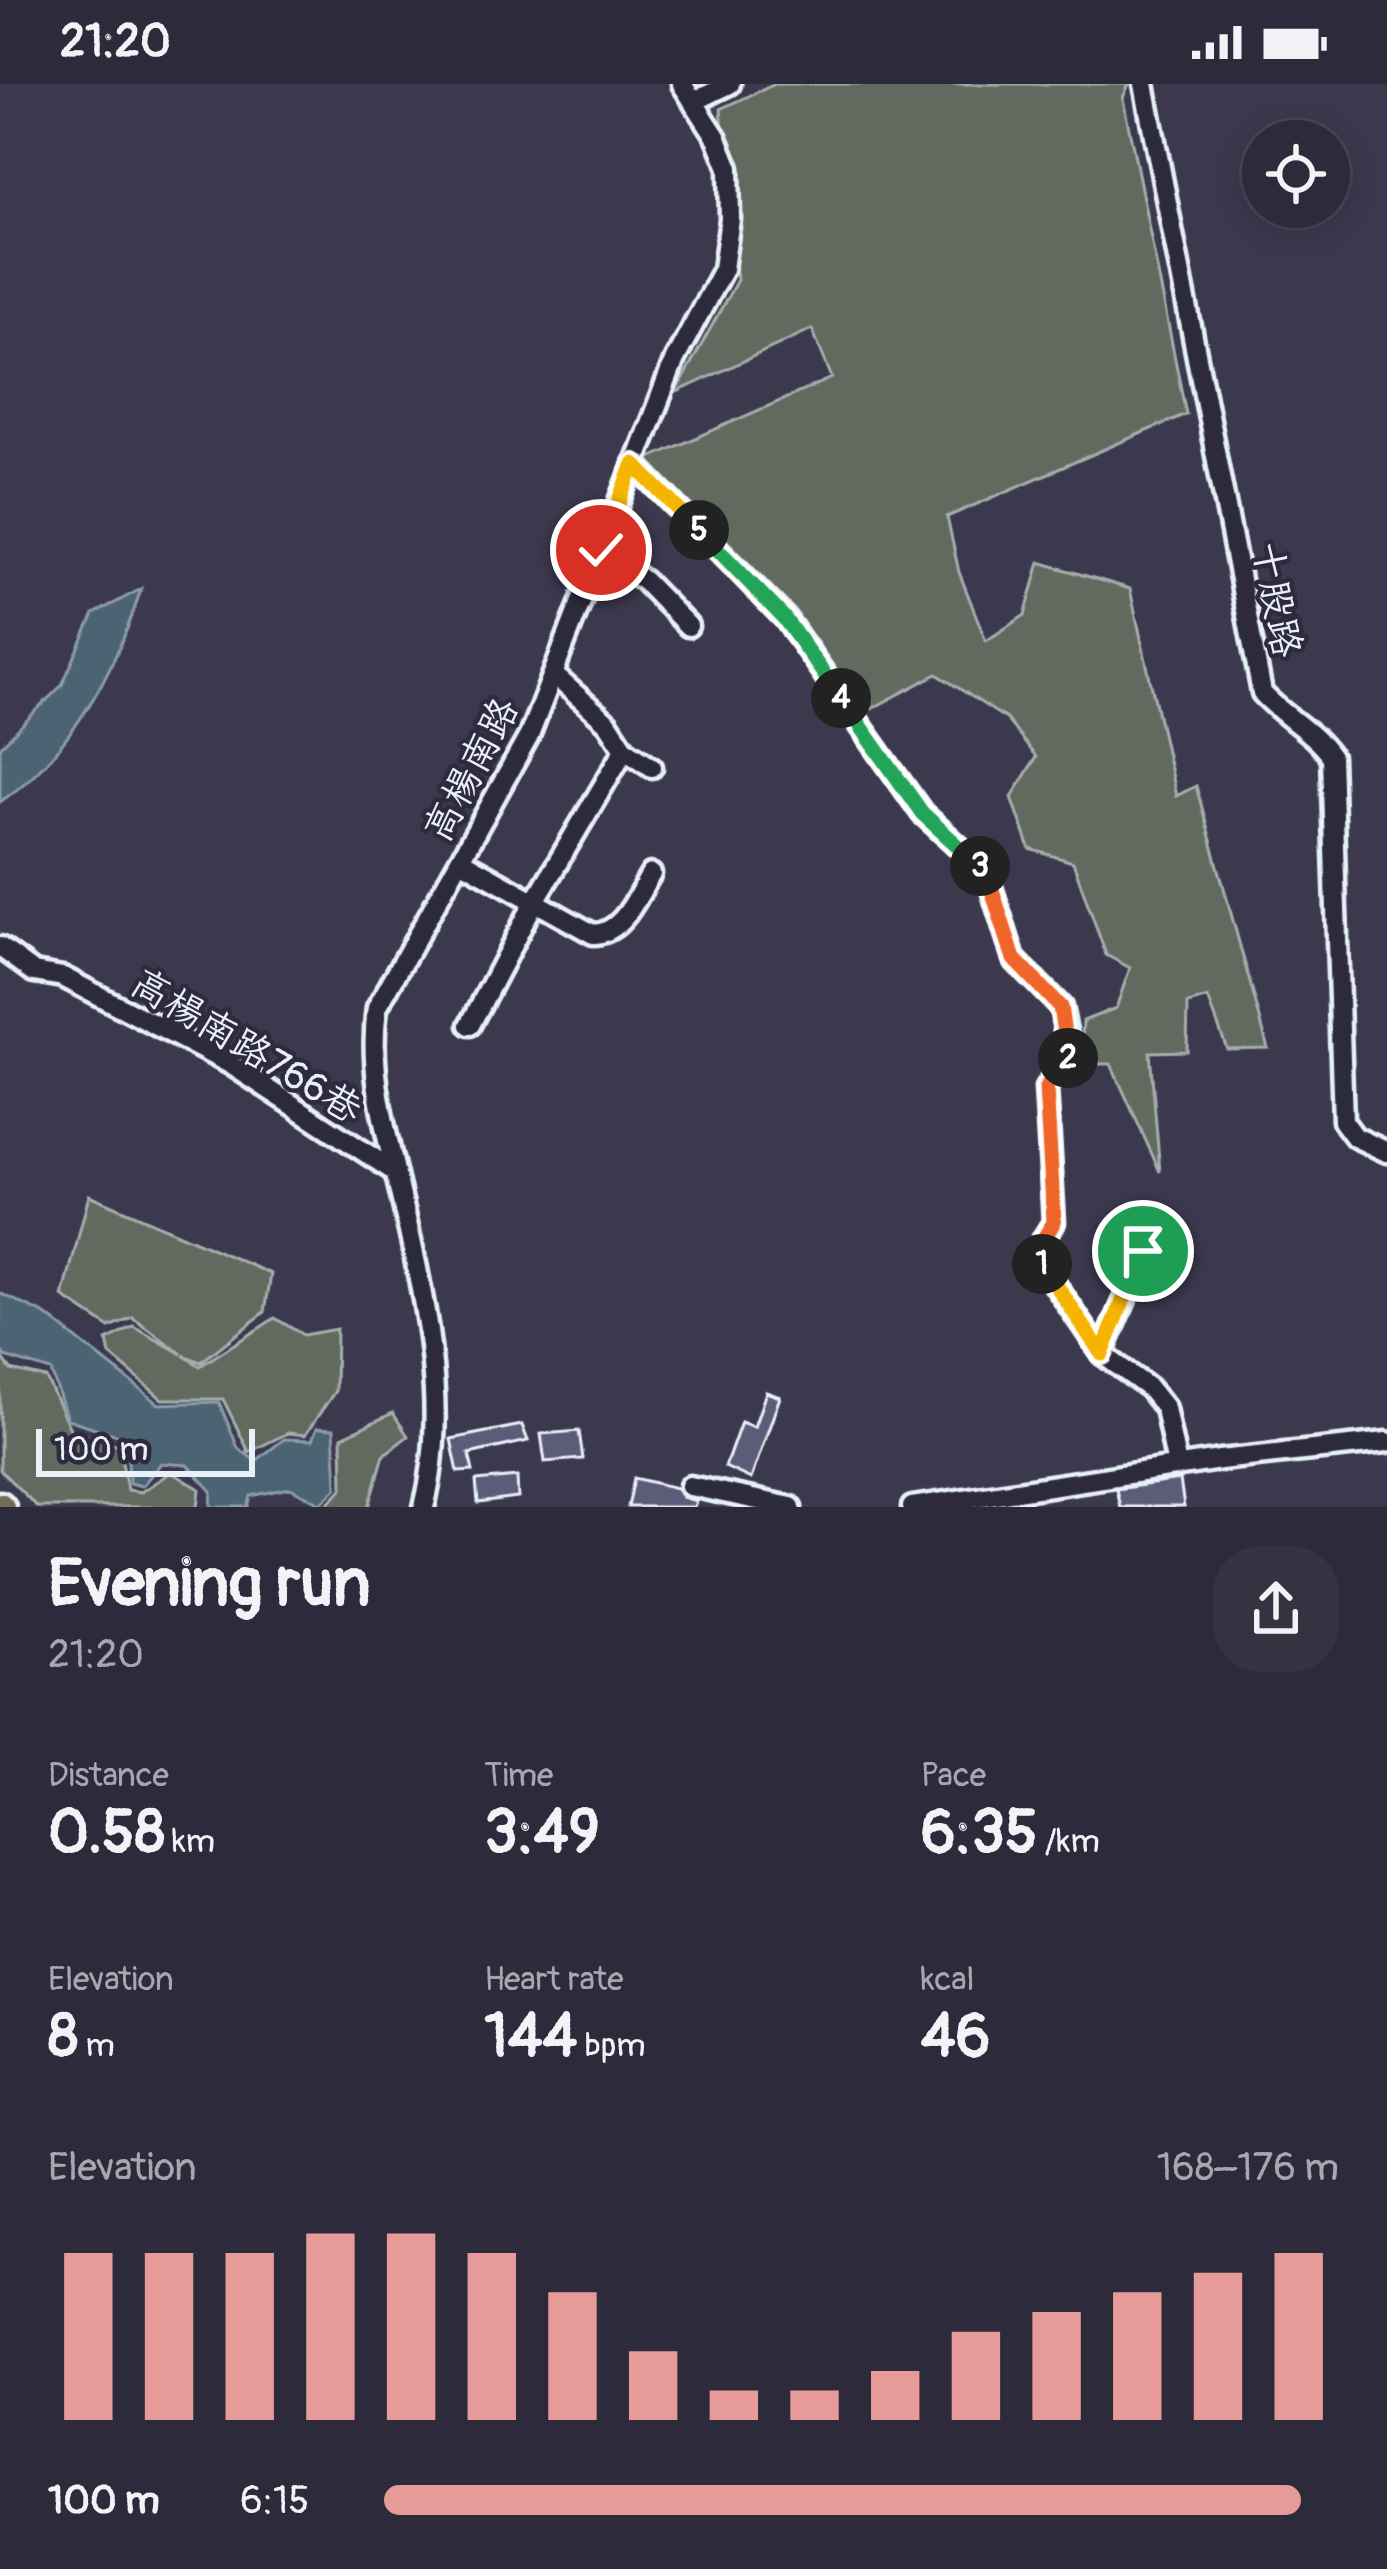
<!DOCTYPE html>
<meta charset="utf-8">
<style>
body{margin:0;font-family:Pangolin,"LXGW WenKai TC",sans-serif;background:#353342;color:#f1f3f6;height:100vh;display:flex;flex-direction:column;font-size:45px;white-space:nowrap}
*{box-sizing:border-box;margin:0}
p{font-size:39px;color:#a7a7af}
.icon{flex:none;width:66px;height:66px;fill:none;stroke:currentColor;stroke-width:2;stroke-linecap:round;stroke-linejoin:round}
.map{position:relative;height:1423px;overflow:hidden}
.details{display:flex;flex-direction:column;background:#2d2b3b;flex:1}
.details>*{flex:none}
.tools{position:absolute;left:1242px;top:36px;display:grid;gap:24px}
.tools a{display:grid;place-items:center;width:108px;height:108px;border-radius:50%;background:#2d2b3b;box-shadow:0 6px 30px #0003,0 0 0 3px #484755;font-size:60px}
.scale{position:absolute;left:36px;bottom:30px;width:219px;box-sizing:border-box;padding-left:12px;border:6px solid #e8f1f8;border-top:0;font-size:33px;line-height:42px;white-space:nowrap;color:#e8f1f8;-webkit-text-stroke:9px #2f2a3d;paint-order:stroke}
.pin{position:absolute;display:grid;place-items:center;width:102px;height:102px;color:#fff;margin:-51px;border:6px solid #fff;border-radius:50%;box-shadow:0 3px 12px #0007}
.km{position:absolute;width:60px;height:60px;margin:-30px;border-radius:50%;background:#222;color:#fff;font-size:33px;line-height:60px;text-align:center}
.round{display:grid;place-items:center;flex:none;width:126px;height:126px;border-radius:48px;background:#353342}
.head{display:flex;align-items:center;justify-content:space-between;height:204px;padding:0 48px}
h1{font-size:66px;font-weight:700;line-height:90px}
.stats{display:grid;grid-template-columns:repeat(3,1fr);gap:18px;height:204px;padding:12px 48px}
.stats div{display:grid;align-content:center}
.stats b{font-size:60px;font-weight:700}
.stats small{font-size:33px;font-weight:400}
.stats p{font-size:33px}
.chart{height:336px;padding:24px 48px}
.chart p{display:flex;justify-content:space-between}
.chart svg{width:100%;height:216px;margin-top:12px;stroke:#e69b98;stroke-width:6}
ul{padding:0 48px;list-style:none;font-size:39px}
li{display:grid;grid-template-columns:192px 144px 1fr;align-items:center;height:90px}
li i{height:30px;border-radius:15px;background:#e69b98}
.status{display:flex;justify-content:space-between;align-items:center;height:84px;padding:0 60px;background:#2d2b3b;direction:ltr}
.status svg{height:33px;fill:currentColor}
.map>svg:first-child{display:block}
.green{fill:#626b60;stroke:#a5aeac;stroke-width:3}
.water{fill:#4b6473;stroke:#8a9ca8;stroke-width:3}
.building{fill:#5b5b78;stroke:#e8f1f8;stroke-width:3}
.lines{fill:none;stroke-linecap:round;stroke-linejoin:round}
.minor-casing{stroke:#e8f1f8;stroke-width:27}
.major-casing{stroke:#e8f1f8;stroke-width:33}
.minor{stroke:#2f2a3d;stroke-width:18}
.major{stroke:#756b55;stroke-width:24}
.split-1-casing{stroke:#fff;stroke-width:24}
.split-2-casing{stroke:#fff;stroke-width:24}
.split-3-casing{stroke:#fff;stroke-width:24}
.split-4-casing{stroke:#fff;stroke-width:24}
.split-5-casing{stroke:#fff;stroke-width:24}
.split-6-casing{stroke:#fff;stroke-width:24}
.split-1{stroke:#f5b400;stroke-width:15}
.split-2{stroke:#f0652b;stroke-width:15}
.split-3{stroke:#f0652b;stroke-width:15}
.split-4{stroke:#22a559;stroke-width:15}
.split-5{stroke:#22a559;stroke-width:15}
.split-6{stroke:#f5b400;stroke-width:15}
.labels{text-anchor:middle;stroke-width:9;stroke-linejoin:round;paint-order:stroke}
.street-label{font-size:39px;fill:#e8f1f8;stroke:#2f2a3d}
</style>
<div class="status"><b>21:20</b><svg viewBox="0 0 49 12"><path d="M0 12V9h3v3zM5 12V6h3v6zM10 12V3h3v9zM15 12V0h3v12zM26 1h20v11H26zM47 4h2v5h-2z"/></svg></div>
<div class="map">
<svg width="1387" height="1423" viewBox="0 0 1387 1423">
<rect width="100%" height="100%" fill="#3c394f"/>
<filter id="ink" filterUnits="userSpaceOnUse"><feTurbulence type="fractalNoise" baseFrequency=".00833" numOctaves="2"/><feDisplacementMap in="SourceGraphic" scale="24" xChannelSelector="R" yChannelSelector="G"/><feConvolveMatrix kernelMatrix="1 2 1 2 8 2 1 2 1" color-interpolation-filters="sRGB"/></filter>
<g filter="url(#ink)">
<g class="green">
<polygon points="775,0 1129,0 1123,14 1186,330 947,433 959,488 986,557 1025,531 1040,478 1130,505 1176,712 1196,702 1268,964 1227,965 1208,914 1188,920 1187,967 1150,968 1160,1088 1111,980 1081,980 1083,937 1116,924 1130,884 1106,871 1073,778 1030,765 1012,713 1036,673 1006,635 937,590 867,627 648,375 832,294 812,245 675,309 737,196 721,25"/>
<polygon points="89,1111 271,1190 265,1228 201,1278 183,1271 200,1282 275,1234 303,1251 336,1245 335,1307 305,1351 288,1349 249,1368 223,1315 162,1315 110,1271 107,1257 134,1243 182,1270 133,1234 110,1244 63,1213"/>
<polygon points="0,1271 11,1286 46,1294 71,1347 119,1361 127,1406 141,1408 171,1388 200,1405 198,1423 37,1423 0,1386"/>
<polygon points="393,1329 408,1352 384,1371 369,1423 325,1423 343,1404 342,1353"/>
</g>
<g class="water">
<path d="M141 505C116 585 71 670 0 718V663L62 601 94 530Z"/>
<polygon points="0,1209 46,1231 159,1320 219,1318 238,1364 256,1377 284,1355 312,1356 317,1344 334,1345 337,1404 321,1419 290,1404 251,1412 248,1423 211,1423 212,1407 188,1381 161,1379 142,1402 129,1399 127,1354 67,1335 51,1287 5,1273 0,1265"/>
</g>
<g class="building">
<polygon points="766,1308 780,1313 751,1395 725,1383 741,1338 754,1343"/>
<polygon points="522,1341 528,1357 469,1370 473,1387 458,1388 451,1355"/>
<polygon points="579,1347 583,1375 545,1378 541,1350"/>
<polygon points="517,1393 518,1414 478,1419 476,1397"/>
<polygon points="634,1394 677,1404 682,1413 696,1417 694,1423 628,1423"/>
<polygon points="1180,1396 1184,1423 1120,1423 1116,1405"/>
</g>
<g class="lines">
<defs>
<g id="minor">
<path d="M1144 0 1262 609C1284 633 1313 647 1331 673L1343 1037 1355 1053 1387 1068"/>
<polyline points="693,18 730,0"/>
<polyline points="634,379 785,534 922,729 986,787 1014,875 1061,923 1071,970 1046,1004 1054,1138 1038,1164 1039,1177 1102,1270 1149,1304 1165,1324 1177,1382"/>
<polyline points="601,466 644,497 688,542"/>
<polyline points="554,591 608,639 625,665 652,683"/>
<path d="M460 776 593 850C623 850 637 812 651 790"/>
<polyline points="0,863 34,888 63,893 230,980 395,1088"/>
<polyline points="470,941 535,817 625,665"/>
<polyline points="1102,1270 1150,1157"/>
<polyline points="690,1402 791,1423"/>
<path d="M424 1423C452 1318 419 1190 395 1087 382 1032 369 981 377 924L529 652 675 275 723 185 730 135 729 84 717 54 682 0"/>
<polyline points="912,1423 1220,1376 1387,1358"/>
</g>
<polyline id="major" points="0,1421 2,1423"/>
</defs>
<use href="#minor" class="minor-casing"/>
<use href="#major" class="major-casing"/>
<use href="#minor" class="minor"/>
<use href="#major" class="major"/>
</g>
</g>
<g class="lines" filter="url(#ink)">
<defs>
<polyline id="split-1" points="1042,1180 1102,1270 1143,1167"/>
<polyline id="split-2" points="1042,1180 1038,1164 1054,1138 1046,1004 1068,974"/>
<polyline id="split-3" points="980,782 986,787 1014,875 1060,923 1068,974"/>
<polyline id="split-4" points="841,614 922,729 980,782"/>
<polyline id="split-5" points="699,446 784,534 841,614"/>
<polyline id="split-6" points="601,466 634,380 699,446"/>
</defs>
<use href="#split-1" class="split-1-casing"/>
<use href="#split-2" class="split-2-casing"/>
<use href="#split-3" class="split-3-casing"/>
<use href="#split-4" class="split-4-casing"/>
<use href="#split-5" class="split-5-casing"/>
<use href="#split-6" class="split-6-casing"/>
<use href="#split-1" class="split-1"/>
<use href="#split-2" class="split-2"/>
<use href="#split-3" class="split-3"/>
<use href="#split-4" class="split-4"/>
<use href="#split-5" class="split-5"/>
<use href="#split-6" class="split-6"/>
</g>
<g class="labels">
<g class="street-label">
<text transform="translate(1278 515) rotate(79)" y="14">十股路</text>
<text transform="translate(470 685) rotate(-62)" y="14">高楊南路</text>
<text transform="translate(247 961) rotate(31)" y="14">高楊南路766巷</text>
</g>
</g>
</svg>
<div class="tools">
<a><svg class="icon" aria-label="locate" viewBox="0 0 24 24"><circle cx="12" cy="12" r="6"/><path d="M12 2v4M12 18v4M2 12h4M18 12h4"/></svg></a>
</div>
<div class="scale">100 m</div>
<div class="pin" style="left:1143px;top:1167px;background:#1e9e55"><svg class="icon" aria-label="arrive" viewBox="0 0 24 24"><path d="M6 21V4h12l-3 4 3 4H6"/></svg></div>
<div class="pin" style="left:601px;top:466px;background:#d93025"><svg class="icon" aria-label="check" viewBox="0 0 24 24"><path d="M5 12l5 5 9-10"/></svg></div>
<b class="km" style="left:1042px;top:1180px">1</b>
<b class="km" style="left:1068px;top:974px">2</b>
<b class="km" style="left:980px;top:782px">3</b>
<b class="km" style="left:841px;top:614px">4</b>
<b class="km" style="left:699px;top:446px">5</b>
</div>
<section class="details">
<div class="head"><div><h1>Evening run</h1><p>21:20</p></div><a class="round"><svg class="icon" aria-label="share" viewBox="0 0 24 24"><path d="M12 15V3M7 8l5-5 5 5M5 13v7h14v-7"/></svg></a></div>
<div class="stats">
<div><p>Distance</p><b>0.58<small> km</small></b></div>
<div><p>Time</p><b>3:49</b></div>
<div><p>Pace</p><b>6:35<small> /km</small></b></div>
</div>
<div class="stats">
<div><p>Elevation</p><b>8<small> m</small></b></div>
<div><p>Heart rate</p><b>144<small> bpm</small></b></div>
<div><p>kcal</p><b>46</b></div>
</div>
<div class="chart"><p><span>Elevation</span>168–176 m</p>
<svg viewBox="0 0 160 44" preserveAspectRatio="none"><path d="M5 44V10M15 44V10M25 44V10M35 44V6M45 44V6M55 44V10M65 44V18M75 44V30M85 44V38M95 44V38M105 44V34M115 44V26M125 44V22M135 44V18M145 44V14M155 44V10"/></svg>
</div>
<ul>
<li><b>100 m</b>6:15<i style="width:96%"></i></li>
</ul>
</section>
